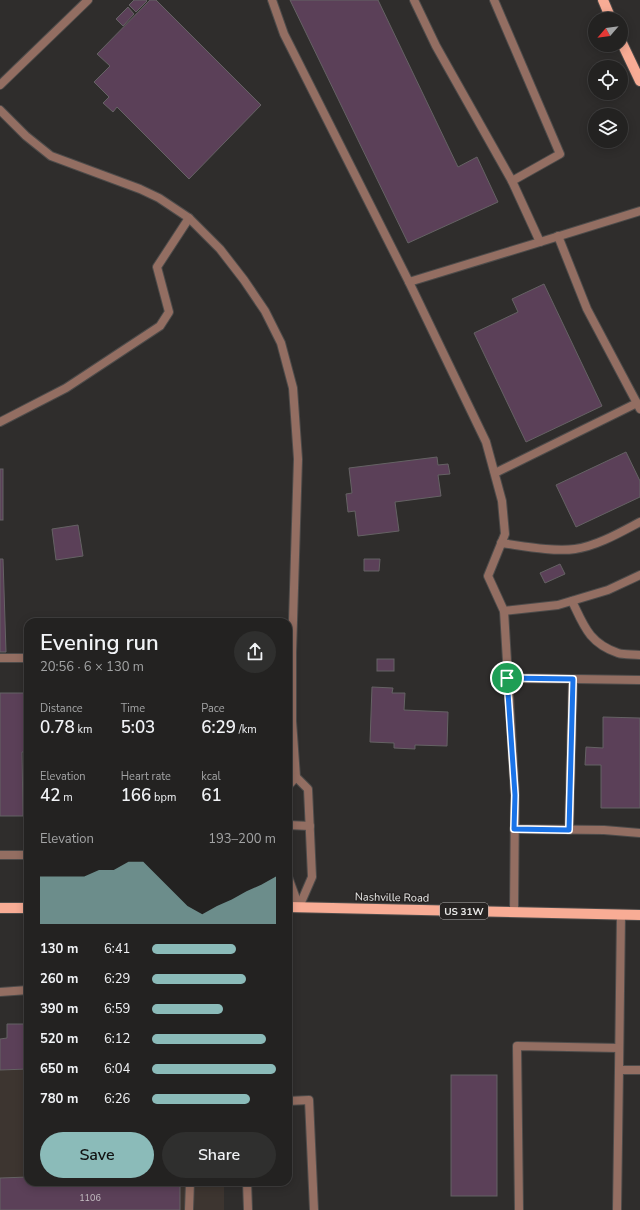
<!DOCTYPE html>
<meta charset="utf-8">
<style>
body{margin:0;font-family:"Nunito Sans",sans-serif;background:#2f2f2e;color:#f1f3f6;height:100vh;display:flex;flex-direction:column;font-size:15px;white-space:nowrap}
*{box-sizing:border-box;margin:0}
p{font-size:13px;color:#a3a4a5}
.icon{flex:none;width:22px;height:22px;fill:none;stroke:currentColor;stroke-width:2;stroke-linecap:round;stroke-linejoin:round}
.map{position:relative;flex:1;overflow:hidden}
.side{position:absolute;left:24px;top:618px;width:268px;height:568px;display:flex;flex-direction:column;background:#232221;border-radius:12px;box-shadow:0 2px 10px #0003,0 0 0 1px #403f3f}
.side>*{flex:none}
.needle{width:26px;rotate:242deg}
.buttons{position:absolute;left:588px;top:12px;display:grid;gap:8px}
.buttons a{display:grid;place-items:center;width:40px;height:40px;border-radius:50%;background:#232221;box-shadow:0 2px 10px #0003,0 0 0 1px #403f3f;font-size:20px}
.pin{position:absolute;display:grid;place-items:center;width:34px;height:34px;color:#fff;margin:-17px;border:2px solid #fff;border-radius:50%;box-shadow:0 1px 4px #0007}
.round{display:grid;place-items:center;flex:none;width:42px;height:42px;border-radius:21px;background:#2f2f2e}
.headline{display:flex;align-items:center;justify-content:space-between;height:68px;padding:0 16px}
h1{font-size:22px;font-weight:600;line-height:30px}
.figures{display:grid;grid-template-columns:repeat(3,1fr);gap:6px;height:68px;padding:4px 16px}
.figures div{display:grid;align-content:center}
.figures b{font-size:17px;font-weight:600}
.figures small{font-size:11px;font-weight:400}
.figures p{font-size:11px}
.chart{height:112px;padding:8px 16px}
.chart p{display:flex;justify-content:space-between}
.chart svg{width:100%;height:72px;margin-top:4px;fill:#8bbbb9;opacity:.7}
.action{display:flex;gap:8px;margin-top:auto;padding:8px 16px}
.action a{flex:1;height:46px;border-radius:24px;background:#8bbbb9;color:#111;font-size:16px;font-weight:600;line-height:46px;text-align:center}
.action a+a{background:#2f2f2e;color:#f1f3f6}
ul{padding:0 16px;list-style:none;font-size:13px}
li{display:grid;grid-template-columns:64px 48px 1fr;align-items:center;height:30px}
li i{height:10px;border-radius:5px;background:#8bbbb9}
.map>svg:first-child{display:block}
.built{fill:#3d3530}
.building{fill:#5b4058;stroke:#656264}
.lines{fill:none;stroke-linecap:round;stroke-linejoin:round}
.service-casing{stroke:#4d4b4a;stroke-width:10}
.minor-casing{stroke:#4d4b4a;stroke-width:10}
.primary-casing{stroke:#4d4b4a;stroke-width:12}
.service{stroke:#936e62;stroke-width:8}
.minor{stroke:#936e62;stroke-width:8}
.primary{stroke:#f8ac95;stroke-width:10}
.route-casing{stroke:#fff;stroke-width:8}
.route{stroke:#1a73e8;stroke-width:5}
.labels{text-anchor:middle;stroke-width:3;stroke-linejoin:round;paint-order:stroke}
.number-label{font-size:9px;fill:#c7c0c5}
.shield{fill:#262322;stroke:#b0aead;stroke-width:1}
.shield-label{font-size:10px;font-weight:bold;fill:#ebeae9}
.street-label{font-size:11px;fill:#ebeae9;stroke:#262322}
</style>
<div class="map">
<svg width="640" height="1210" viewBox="0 0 640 1210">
<rect width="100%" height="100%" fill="#2f2d2c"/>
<polygon class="built" points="0,1070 28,1070 28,1182 224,1182 224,1210 0,1210"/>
<g class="building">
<polygon points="134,0 146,0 147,1 136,12 129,5"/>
<polygon points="150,0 156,0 261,105 189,179 117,107 113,112 103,103 109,97 94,82 110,66 97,54"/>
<polygon points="290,0 378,0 458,167 477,157 498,202 408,243"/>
<polygon points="128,7 134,14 123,26 116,19"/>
<polygon points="544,284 602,406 526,442 474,333 518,312 512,299"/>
<polygon points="626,452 640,481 640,497 576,527 556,485"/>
<polygon points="437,457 438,465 448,464 450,474 438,475 441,496 395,502 399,531 358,536 355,511 348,512 346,494 352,493 349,468"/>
<rect x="0" y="469" width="3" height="51"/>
<polygon points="78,525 83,556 56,560 52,529"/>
<polygon points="0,559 3,559 6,652 0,652"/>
<polygon points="364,559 380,559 379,571 364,571"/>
<polygon points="560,564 565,574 545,583 540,573"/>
<rect x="377" y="659" width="17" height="12"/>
<polygon points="372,687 393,688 392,693 405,693 404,710 448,712 447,746 415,745 415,749 394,748 394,743 370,742"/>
<polygon points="0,693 28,693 28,752 22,752 23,816 0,816"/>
<polygon points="603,717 640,718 640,808 601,808 601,765 585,765 586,747 603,748"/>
<polygon points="7,1024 28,1024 28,1069 0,1070 0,1039 7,1038"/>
<rect x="451" y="1075" width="46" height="121"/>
<polygon points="28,1177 28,1182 154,1182 154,1186 180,1186 180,1210 0,1210 0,1178"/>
</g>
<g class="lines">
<defs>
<g id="service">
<polyline points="272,0 284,34 409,282 540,242"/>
<polyline points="414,0 436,46 512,181"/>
<polyline points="494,0 560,154 512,181 540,242 640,211"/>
<polyline points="0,85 88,0"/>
<polyline points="0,110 26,136 51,156 140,189 159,198 189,218 220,249 244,280 265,311 281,343 293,388 298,459 292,653 292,721 296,777 308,789 312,877 299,907"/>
<polyline points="558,236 587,309 640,409"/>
<polyline points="409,282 486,442 502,501 505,534 488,576 504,611"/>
<polyline points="0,422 66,388 160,326 169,312 157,267 189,218"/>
<polyline points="495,473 637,403"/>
<path d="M501 543C523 546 554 552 575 549 597 546 621 532 640 522"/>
<path d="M572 601C584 626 589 643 618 653 624 655 633 654 640 655"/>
<polyline points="0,658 28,658"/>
<polyline points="507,678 640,680"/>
<polyline points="288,786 296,777"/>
<polyline points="288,825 310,826"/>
<polyline points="514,829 604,830 640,833"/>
<polyline points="569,830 573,679"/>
<polyline points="0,855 28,855"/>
<polyline points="288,863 288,877 299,907"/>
<polyline points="514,912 515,795 504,611 558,605 608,590 640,575"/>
<polyline points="621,914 619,1070 640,1070"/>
<polyline points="0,992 28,990"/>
<polyline points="189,1210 190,1182"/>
<polyline points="519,1210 517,1046 619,1048"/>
<polyline points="617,1210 619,1070"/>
</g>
<g id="minor">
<polyline points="288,1101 309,1100 314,1210"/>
<polyline points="247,1182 248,1210"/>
</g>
<g id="primary">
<polyline points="603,0 611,19"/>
<polyline points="621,41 640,81"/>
<polyline points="288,907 640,915"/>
<polyline points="0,908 28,908"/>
</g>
</defs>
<use href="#service" class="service-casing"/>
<use href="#minor" class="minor-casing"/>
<use href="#primary" class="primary-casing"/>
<use href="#service" class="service"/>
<use href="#minor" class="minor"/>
<use href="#primary" class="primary"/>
</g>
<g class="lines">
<defs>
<polygon id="route" points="507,678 573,679 569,830 514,829 515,795"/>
</defs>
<use href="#route" class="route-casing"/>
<use href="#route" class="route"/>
</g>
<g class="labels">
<g class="number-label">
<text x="90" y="1201">1106</text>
</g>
<rect class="shield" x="440" y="903" width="48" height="16" rx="3"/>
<g class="shield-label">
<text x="464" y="915">US 31W</text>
</g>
<g class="street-label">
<text transform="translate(392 897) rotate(1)" y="4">Nashville Road</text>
</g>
</g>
</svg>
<div class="buttons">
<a><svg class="needle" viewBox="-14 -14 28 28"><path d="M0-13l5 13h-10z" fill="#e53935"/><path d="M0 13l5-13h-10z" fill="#a3a4a5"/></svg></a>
<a><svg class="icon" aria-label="locate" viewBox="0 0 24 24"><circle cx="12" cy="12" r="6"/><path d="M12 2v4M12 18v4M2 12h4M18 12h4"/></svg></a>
<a><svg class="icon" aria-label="layers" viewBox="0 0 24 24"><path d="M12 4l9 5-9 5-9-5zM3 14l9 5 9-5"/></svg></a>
</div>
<div class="pin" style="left:507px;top:678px;background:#1e9e55"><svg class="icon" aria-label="arrive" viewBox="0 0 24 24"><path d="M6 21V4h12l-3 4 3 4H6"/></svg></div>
<section class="side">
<div class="headline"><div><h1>Evening run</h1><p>20:56 · 6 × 130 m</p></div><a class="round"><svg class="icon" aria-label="share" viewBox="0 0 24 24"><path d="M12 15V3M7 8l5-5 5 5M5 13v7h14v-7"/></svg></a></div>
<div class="figures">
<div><p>Distance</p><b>0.78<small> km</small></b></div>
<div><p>Time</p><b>5:03</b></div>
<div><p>Pace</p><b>6:29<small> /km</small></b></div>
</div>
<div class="figures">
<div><p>Elevation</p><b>42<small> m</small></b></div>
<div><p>Heart rate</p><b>166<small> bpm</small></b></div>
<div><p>kcal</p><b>61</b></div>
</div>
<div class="chart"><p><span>Elevation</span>193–200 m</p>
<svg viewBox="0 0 160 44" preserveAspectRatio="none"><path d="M0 44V15L10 15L20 15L30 15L40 11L50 11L60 6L70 6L80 15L90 24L100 33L110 38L120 33L130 29L140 24L150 20L160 15V44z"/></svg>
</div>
<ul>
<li><b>130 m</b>6:41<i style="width:68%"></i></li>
<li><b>260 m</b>6:29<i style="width:76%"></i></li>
<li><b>390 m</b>6:59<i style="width:57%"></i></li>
<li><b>520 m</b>6:12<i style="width:92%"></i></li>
<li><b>650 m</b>6:04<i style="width:100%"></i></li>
<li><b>780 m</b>6:26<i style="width:79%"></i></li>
</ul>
<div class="action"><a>Save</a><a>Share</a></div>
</section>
</div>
